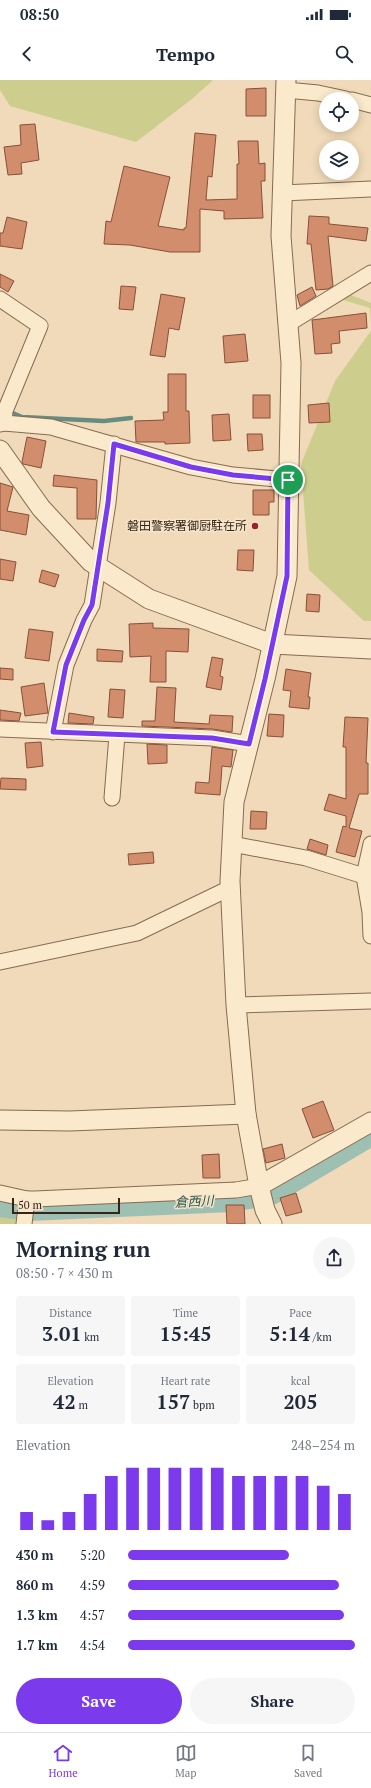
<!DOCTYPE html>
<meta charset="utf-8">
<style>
body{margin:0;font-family:"PT Serif","Noto Sans JP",serif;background:#f6f6f7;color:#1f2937;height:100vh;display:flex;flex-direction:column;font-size:15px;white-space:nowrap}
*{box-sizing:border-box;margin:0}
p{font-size:13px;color:#747a83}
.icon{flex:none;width:22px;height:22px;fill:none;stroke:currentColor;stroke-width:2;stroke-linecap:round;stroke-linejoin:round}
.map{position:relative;height:1144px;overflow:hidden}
.drawer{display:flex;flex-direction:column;background:#fff;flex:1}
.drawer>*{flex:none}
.tools{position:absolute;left:319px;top:12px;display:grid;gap:8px}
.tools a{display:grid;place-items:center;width:40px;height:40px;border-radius:50%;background:#fff;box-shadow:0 2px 10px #0003;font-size:20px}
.scale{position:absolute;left:12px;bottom:10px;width:108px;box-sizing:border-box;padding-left:4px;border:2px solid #352419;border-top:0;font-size:11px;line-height:14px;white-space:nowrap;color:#352419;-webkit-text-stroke:3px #f7e5c9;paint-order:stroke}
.pin{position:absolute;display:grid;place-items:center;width:34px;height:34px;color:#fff;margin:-17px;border:2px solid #fff;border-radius:50%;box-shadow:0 1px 4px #0007}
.round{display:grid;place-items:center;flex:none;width:42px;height:42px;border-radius:21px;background:#f6f6f7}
.summary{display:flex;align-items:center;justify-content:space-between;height:68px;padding:0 16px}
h1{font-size:22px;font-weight:600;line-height:30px}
.figures{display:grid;grid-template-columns:repeat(3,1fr);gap:6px;height:68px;padding:4px 16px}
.figures div{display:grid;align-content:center;border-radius:4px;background:#f6f6f7;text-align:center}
.figures b{font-size:20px;font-weight:600}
.figures small{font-size:11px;font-weight:400}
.figures p{font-size:11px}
.chart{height:112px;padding:8px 16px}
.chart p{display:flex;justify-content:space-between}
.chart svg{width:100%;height:72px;margin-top:4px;stroke:#7c3aed;stroke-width:6}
.action{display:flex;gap:8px;margin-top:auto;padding:8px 16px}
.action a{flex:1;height:46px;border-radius:24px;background:#7c3aed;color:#fff;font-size:16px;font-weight:600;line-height:46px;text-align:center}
.action a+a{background:#f6f6f7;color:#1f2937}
ul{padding:0 16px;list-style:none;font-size:13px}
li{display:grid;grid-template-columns:64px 48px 1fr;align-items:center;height:30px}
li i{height:10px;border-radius:5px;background:#7c3aed}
.status{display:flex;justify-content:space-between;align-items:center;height:28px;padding:0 20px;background:#fff;direction:ltr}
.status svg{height:11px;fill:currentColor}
header{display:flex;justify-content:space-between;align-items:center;height:52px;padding:0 16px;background:#fff;font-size:18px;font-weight:600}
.tab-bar{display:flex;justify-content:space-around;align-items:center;height:56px;border-top:1px solid #e0e1e3;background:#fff;font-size:11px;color:#747a83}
.tab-bar a{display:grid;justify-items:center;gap:2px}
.tab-bar .active{color:#7c3aed}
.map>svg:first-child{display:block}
.green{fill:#cdce8d}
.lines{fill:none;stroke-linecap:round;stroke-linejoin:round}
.stream{stroke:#668d80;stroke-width:4.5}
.river{stroke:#9ec0b3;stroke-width:26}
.building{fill:#d18d6c;stroke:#885038}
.minor-casing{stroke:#876a53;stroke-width:17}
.tertiary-casing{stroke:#876a53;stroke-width:21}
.minor{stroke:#fbe9cc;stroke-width:15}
.tertiary{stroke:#fbe9cc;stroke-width:19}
.route-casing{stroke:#fff;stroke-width:8}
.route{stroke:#7c3aed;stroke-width:5}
.poi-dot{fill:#9a202c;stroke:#f7e5c9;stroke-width:1.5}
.labels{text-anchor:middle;stroke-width:3;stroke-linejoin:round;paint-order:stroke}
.poi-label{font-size:12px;fill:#352419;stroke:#f7e5c9;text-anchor:end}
.water-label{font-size:13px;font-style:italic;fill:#27564e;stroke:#f7e5c9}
</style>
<div class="status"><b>08:50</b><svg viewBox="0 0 49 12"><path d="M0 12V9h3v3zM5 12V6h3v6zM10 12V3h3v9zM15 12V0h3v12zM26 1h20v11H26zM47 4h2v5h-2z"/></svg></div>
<header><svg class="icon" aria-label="back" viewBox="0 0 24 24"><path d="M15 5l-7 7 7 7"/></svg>Tempo<svg class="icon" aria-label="search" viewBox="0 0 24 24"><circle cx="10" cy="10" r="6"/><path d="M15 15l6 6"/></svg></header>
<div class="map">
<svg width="371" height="1144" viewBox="0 0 371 1144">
<rect width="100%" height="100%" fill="#f0dab9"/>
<g class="green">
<polygon points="0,0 213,0 192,19 136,62 10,26 0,10"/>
<polygon points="346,213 371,223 371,242 370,228 333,217"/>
<polygon points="371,251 371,541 364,541 309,490 301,384 335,301"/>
<polygon points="0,1108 27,1119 24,1144 0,1144"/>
</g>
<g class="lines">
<polyline class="stream" points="8,331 22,337 104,341 131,338"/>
<polyline class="river" points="0,1124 28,1128 232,1119 271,1112 371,1053"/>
</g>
<g class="building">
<polygon points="266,8 266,36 246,36 246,9"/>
<polygon points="35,44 39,80 21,83 22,94 8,95 4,67 21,65 20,45"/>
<polygon points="195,53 216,55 212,97 208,96 206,120 237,119 237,84 239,84 238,61 258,61 259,84 265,83 265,101 261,101 263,138 224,139 224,131 200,129 200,172 170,172 130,165 104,164 106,141 111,142 124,86 170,97 158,146 184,150 184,148 186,148"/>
<polygon points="309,136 329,137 329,144 368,148 366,161 328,156 333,206 328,209 316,210 311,164 307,164"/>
<polygon points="7,137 27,142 22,169 0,166 0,153 3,153"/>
<polygon points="0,194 14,201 8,212 0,207"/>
<polygon points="121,206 136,207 133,230 119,229"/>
<polygon points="312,207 316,216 300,226 297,215"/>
<polygon points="161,214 185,218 179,250 169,248 165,277 150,275"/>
<polygon points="366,233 367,248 339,251 340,263 331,264 332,273 315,274 312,240"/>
<polygon points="245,254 248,281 225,283 223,256"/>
<polygon points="168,294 186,294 186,331 189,331 190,363 165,364 165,362 136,362 135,341 164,340 163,332 168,332"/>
<rect x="253" y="315" width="17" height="23"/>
<polygon points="329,323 330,342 309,343 308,325"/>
<polygon points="229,334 231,360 213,361 212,335"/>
<polygon points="247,354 262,354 263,370 248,371"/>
<polygon points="27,357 46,361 41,388 23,384 22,382"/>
<polygon points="54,395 97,400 96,439 77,439 77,408 53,406"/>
<polygon points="0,403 13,407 7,431 29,435 26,455 0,450"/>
<polygon points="253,410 274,410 274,422 269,422 269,435 253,435"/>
<polygon points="238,470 254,470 253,491 237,490"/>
<polygon points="0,479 16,482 13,501 0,499"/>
<polygon points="42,490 59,495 55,507 39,502"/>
<polygon points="307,514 320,515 319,532 306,531"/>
<polygon points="153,543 153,548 189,549 188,572 166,571 166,602 150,602 151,576 130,577 129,544"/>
<polygon points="29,549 53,552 49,581 25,578"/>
<polygon points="97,569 123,571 122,582 97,581"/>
<polygon points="212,577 223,579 220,596 223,597 221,610 206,607"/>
<polygon points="0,588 13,589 13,600 0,599"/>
<polygon points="286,589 311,593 308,617 310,617 309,629 289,627 291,611 283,610"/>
<polygon points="44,603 48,633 25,636 21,607"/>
<polygon points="157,607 176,608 174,642 209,644 210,635 233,636 232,652 212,649 142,646 142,641 155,641"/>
<polygon points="110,609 125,610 123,638 108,637"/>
<polygon points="0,630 21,633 19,641 0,640"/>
<polygon points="69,633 94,637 93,644 68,643"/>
<polygon points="269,634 284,635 283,657 267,656"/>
<polygon points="345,637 368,638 366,683 368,683 368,714 359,714 349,748 362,751 355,777 336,772 343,746 346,747 346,736 324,730 329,714 346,719 346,667 343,667"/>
<polygon points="41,662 43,686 27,688 25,663"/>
<polygon points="147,664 167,665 167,683 148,684"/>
<polygon points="212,667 233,670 231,687 222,686 220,715 195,713 196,702 209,703"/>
<polygon points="1,698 26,699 26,710 0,709"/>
<polygon points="251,731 267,732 266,749 250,749"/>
<polygon points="310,759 328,765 326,775 307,769"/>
<polygon points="153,772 154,783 129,785 128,774"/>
<polygon points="323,1021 334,1050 313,1058 302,1029"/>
<polygon points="282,1064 285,1078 266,1083 263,1069"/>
<polygon points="219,1074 220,1098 203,1098 202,1075"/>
<polygon points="296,1113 302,1132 286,1136 280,1118"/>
<polygon points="226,1125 244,1125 245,1144 227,1144"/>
</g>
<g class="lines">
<defs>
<g id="minor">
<polyline points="286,10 318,13 346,19"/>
<polyline points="352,20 371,25"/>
<polyline points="282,113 371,109"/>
<polyline points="0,219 40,246 5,331 4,343"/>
<polyline points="288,244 371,193"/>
<polyline points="0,344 4,343 51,347 191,387 233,395 288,400"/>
<polyline points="0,649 212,658 249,664"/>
<polyline points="53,652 66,585 84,540 92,525 108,423 114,364"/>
<polyline points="112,718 117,655"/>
<polyline points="232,764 306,778 364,796 371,801"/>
<polyline points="371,764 364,796 370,832 371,856"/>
<polyline points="0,882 137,853 230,808"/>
<polyline points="236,925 371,921"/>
<polyline points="0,1113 27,1119 35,1119 236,1110 259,1106"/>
<polyline points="24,1144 27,1119"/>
</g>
<g id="tertiary">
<polyline points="0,370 41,428 91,482 149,519 272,564 371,569"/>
<polyline points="0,1040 70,1041 246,1034"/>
<polyline points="259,1106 371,1042"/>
<polyline points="272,1144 265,1130 259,1106 246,1034 236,925 230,801 234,722 265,599 287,496 291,283 281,156 286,0"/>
</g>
</defs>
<use href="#minor" class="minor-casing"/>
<use href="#tertiary" class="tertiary-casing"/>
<use href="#minor" class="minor"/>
<use href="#tertiary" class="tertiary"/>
</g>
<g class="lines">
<defs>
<polygon id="route" points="114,364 191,387 233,395 288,400 287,496 265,599 249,664 212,658 53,652 66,585 84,540 92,525 108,423"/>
</defs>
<use href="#route" class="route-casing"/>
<use href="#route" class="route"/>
</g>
<circle class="poi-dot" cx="255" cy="446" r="4"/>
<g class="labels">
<g class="poi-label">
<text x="247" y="450">磐田警察署御厨駐在所</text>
</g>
<g class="water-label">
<text transform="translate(194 1121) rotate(-3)" y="5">倉西川</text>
</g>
</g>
</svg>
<div class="tools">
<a><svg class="icon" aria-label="locate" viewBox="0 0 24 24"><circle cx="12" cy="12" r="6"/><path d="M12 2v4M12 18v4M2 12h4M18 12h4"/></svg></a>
<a><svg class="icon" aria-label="layers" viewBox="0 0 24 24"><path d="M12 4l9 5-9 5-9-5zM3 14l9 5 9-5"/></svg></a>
</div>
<div class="scale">50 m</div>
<div class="pin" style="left:288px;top:400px;background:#1e9e55"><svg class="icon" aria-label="arrive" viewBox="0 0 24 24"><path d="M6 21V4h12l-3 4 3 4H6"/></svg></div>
</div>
<section class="drawer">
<div class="summary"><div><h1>Morning run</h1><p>08:50 · 7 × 430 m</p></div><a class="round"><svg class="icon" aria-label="share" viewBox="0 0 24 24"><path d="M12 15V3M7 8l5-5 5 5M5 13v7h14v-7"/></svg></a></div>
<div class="figures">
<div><p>Distance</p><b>3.01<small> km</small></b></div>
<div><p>Time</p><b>15:45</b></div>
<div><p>Pace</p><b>5:14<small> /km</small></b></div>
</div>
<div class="figures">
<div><p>Elevation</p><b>42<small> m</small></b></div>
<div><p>Heart rate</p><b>157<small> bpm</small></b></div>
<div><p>kcal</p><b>205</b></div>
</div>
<div class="chart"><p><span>Elevation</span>248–254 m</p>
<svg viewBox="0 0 160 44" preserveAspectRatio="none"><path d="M5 44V33M15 44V38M25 44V33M35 44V22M45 44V11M55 44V6M65 44V6M75 44V6M85 44V6M95 44V6M105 44V11M115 44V11M125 44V11M135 44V11M145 44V17M155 44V22"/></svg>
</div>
<ul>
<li><b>430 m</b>5:20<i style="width:71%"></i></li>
<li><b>860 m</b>4:59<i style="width:93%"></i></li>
<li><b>1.3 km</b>4:57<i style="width:95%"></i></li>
<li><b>1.7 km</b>4:54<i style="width:100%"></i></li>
</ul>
<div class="action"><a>Save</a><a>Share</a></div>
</section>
<nav class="tab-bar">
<a class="active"><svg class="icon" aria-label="home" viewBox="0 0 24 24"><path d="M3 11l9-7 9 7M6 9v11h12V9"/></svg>Home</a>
<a><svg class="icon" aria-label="map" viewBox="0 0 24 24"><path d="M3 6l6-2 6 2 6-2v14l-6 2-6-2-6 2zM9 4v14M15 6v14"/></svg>Map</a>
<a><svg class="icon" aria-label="saved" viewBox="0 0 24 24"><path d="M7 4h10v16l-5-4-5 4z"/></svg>Saved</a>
</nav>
